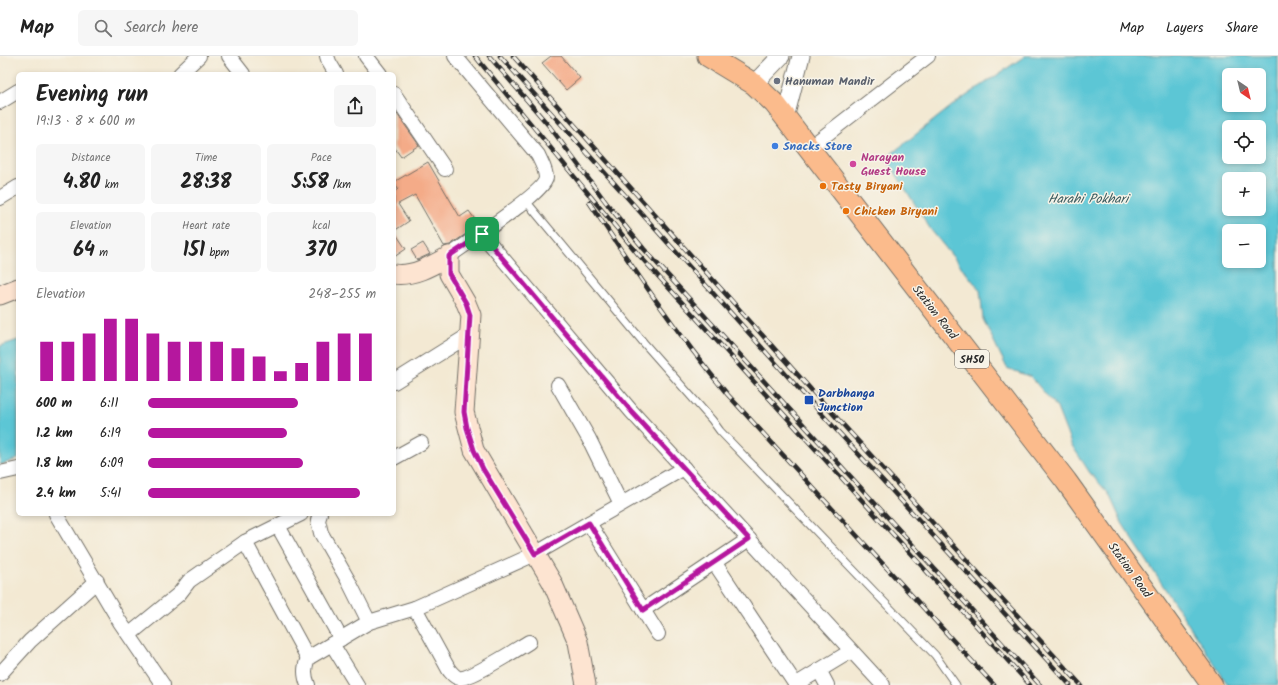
<!DOCTYPE html>
<meta charset="utf-8">
<style>
body{margin:0;font-family:Kalam,sans-serif;background:#f6f6f6;color:#222;height:100vh;display:flex;flex-direction:column;font-size:15px;white-space:nowrap}
*{box-sizing:border-box;margin:0}
p{font-size:13px;color:#767676}
.icon{flex:none;width:22px;height:22px;fill:none;stroke:currentColor;stroke-width:2;stroke-linecap:round;stroke-linejoin:round}
.map{position:relative;flex:1;overflow:hidden}
.details{position:absolute;left:16px;top:16px;width:380px;height:444px;display:flex;flex-direction:column;background:#fff;border-radius:6px;box-shadow:0 2px 6px #0003}
.details>*{flex:none}
.needle{width:26px;rotate:145deg}
.buttons{position:absolute;left:1222px;top:12px;display:grid;gap:8px}
.buttons a{display:grid;place-items:center;width:44px;height:44px;border-radius:6px;background:#fff;box-shadow:0 2px 6px #0003;font-size:20px}
.pin{position:absolute;display:grid;place-items:center;width:34px;height:34px;color:#fff;margin:-17px;border-radius:8px;box-shadow:0 2px 6px #0006}
.round{display:grid;place-items:center;flex:none;width:42px;height:42px;border-radius:6px;background:#f6f6f6}
.overview{display:flex;align-items:center;justify-content:space-between;height:68px;padding:0 20px}
h1{font-size:22px;font-weight:600;line-height:30px}
.figures{display:grid;grid-template-columns:repeat(3,1fr);gap:6px;height:68px;padding:4px 20px}
.figures div{display:grid;align-content:center;border-radius:6px;background:#f6f6f6;text-align:center}
.figures b{font-size:20px;font-weight:600}
.figures small{font-size:11px;font-weight:400}
.figures p{font-size:11px}
.chart{height:112px;padding:8px 20px}
.chart p{display:flex;justify-content:space-between}
.chart svg{width:100%;height:72px;margin-top:4px;stroke:#b5179e;stroke-width:6}
ul{padding:0 20px;list-style:none;font-size:13px}
li{display:grid;grid-template-columns:64px 48px 1fr;align-items:center;height:30px}
li i{height:10px;border-radius:5px;background:#b5179e}
header{display:flex;align-items:center;gap:24px;box-sizing:border-box;height:56px;padding:0 20px;background:#fff;border-bottom:1px solid #e0e0e0}
header strong{font-size:19px}
nav{display:flex;gap:22px;margin-inline-start:auto;font-size:14px}
.search{width:280px;height:36px;background:#f6f6f6;display:flex;align-items:center;gap:10px;box-sizing:border-box;padding:0 14px;border-radius:6px;color:#767676;font-size:15px}
.map>svg:first-child{display:block}
.water{fill:#5bc6d5;stroke:#437880;fill-rule:evenodd}
.building{fill:#f4ab88}
.lines{fill:none;stroke-linecap:round;stroke-linejoin:round}
.service-casing{stroke:#716e66;stroke-width:9}
.minor-casing{stroke:#716e66;stroke-width:16}
.tertiary-casing{stroke:#716e66;stroke-width:19}
.secondary-casing{stroke:#716e66;stroke-width:21}
.primary-casing{stroke:#716e66;stroke-width:23}
.service{stroke:#fff;stroke-width:7}
.minor{stroke:#fff;stroke-width:14}
.tertiary{stroke:#fff;stroke-width:17}
.secondary{stroke:#fde4d1;stroke-width:19}
.primary{stroke:#fbbb8c;stroke-width:21}
.rail-casing{stroke:#2b2b2b;stroke-width:4.5}
.rail{stroke:#f7f3e8;stroke-width:3;stroke-dasharray:9;stroke-linecap:butt}
.route-casing{stroke:#fff;stroke-width:8}
.route{stroke:#b5179e;stroke-width:5}
.worship-dot{fill:#6b7280;stroke:#f7f3e8;stroke-width:1.5}
.shop-dot{fill:#3f7fe0;stroke:#f7f3e8;stroke-width:1.5}
.hotel-dot{fill:#d1479c;stroke:#f7f3e8;stroke-width:1.5}
.food-dot{fill:#e8710a;stroke:#f7f3e8;stroke-width:1.5}
.transit-dot{fill:#1a4fb4;stroke:#f7f3e8;stroke-width:1.5}
.labels{text-anchor:middle;stroke-width:3;stroke-linejoin:round;paint-order:stroke}
.shield{fill:#f7f3e8;stroke:#686764;stroke-width:1}
.shield-label{font-size:11px;font-weight:bold;fill:#2b2b2b}
.worship-label{font-size:12px;font-weight:bold;fill:#5b616d;stroke:#f7f3e8;text-anchor:start}
.shop-label{font-size:12px;font-weight:bold;fill:#366cbe;stroke:#f7f3e8;text-anchor:start}
.hotel-label{font-size:12px;font-weight:bold;fill:#b23c85;stroke:#f7f3e8;text-anchor:start}
.food-label{font-size:12px;font-weight:bold;fill:#c56008;stroke:#f7f3e8;text-anchor:start}
.street-label{font-size:12px;fill:#2b2b2b;stroke:#f7f3e8}
.transit-label{font-size:12px;font-weight:bold;fill:#164399;stroke:#f7f3e8;text-anchor:start}
.water-label{font-size:13px;font-style:italic;fill:#395a5e;stroke:#f7f3e8}
</style>
<header>
<strong>Map</strong>
<div class="search"><svg class="icon" aria-label="search" viewBox="0 0 24 24"><circle cx="10" cy="10" r="6"/><path d="M15 15l6 6"/></svg>Search here</div>
<nav><a>Map</a><a>Layers</a><a>Share</a></nav>
</header>
<div class="map">
<svg width="1278" height="629" viewBox="0 0 1278 629">
<rect width="100%" height="100%" fill="#f7f3e8"/>
<filter id="ink" filterUnits="userSpaceOnUse"><feTurbulence type="fractalNoise" baseFrequency=".025" numOctaves="2"/><feDisplacementMap in="SourceGraphic" scale="8" xChannelSelector="R" yChannelSelector="G"/><feConvolveMatrix kernelMatrix="1 2 1 2 8 2 1 2 1" color-interpolation-filters="sRGB"/></filter>
<filter id="wash" filterUnits="userSpaceOnUse"><feTurbulence type="fractalNoise" baseFrequency=".012" numOctaves="4" result="noise"/><feDisplacementMap in="SourceGraphic" scale="16" xChannelSelector="R" yChannelSelector="G"/><feGaussianBlur stdDeviation="0.9" result="paint"/><feColorMatrix in="noise" values="0 0 0 0 0 0 0 0 0 0 0 0 0 0 0 0 0 1.4 0 .05"/><feComposite in="paint" operator="in"/></filter>
<g filter="url(#wash)">
<rect width="100%" height="100%" fill="#f3e9d3"/>
<g class="water">
<path d="M1025 0H1278V629H1228L1122 467 1109 438 1090 417 1071 388 1057 352 1031 321 1007 312 983 263 980 234 931 174 886 102 953 49ZM1229 19H1259V49H1229ZM1229 71H1259V101H1229ZM1229 123H1259V153H1229ZM1229 175H1259V205H1229Z"/>
<polygon points="18,284 18,403 0,409 0,290"/>
</g>
<g id="blocks">
<g class="building">
<polygon points="551,0 561,0 580,22 566,34 542,7"/>
<polygon points="395,55 419,89 401,101 394,91"/>
<polygon points="428,106 460,161 469,155 479,169 450,189 444,190 415,139 398,148 409,165 394,175 394,136 398,133 394,126"/>
<polygon points="394,175 406,193 394,201"/>
<polygon points="423,187 430,198 417,204 411,194"/>
</g>
</g>
</g>
<g filter="url(#ink)">
<use href="#blocks" fill-opacity="0" stroke="#716e66" stroke-width="1"/>
<g class="lines">
<defs>
<polyline id="service" points="525,144 644,287 712,364 720,375 935,599 956,629"/>
<g id="minor">
<polyline points="229,0 243,18"/>
<polyline points="327,0 329,6 336,18"/>
<polyline points="366,0 380,18"/>
<polyline points="180,18 199,0"/>
<polyline points="394,38 445,113"/>
<polyline points="0,46 18,35"/>
<polyline points="809,92 928,0"/>
<polyline points="0,142 18,131"/>
<polyline points="482,178 632,356 883,629"/>
<path d="M449 200C464 189 545 136 546 122 546 113 541 106 538 99L455 0"/>
<polyline points="394,326 469,279"/>
<polyline points="558,329 589,383 621,448"/>
<polyline points="394,402 421,387"/>
<polyline points="0,417 18,413"/>
<polyline points="56,458 120,566 163,629"/>
<polyline points="320,458 318,464 321,477 349,526 369,566"/>
<polyline points="589,467 658,578"/>
<polyline points="278,470 341,583"/>
<polyline points="245,486 308,602"/>
<polyline points="714,506 796,629"/>
<path d="M415 552 449 614C452 617 454 621 459 622 469 624 517 593 529 586"/>
<polyline points="643,554 749,483"/>
<polyline points="130,578 179,538 189,525 245,486 301,458"/>
<polyline points="332,588 357,629"/>
<polyline points="819,614 827,629"/>
<polyline points="0,618 30,585 97,525"/>
<path d="M308 629C304 619 304 612 308 602L369 566 415 552 535 498 684 412"/>
<polyline points="795,629 851,595"/>
</g>
<g id="tertiary">
<polyline points="754,28 781,0"/>
<polyline points="785,62 801,0"/>
</g>
<g id="secondary">
<polyline points="449,200 449,218 466,247 471,259 464,356 474,394 552,526 578,586 586,629"/>
<path d="M394 218C413 221 433 209 449 200"/>
<polyline points="0,239 18,232"/>
</g>
<polyline id="primary" points="708,0 754,28 775,48 1066,425 1212,629"/>
</defs>
<use href="#service" class="service-casing"/>
<use href="#minor" class="minor-casing"/>
<use href="#tertiary" class="tertiary-casing"/>
<use href="#secondary" class="secondary-casing"/>
<use href="#primary" class="primary-casing"/>
<use href="#service" class="service"/>
<use href="#minor" class="minor"/>
<use href="#tertiary" class="tertiary"/>
<use href="#secondary" class="secondary"/>
<use href="#primary" class="primary"/>
<defs>
<g id="rail">
<polyline points="475,0 638,198 1030,629"/>
<polyline points="489,0 550,71 608,149 644,193 1040,629"/>
<polyline points="500,0 809,344 1070,629"/>
<polyline points="513,0 815,338 1081,629"/>
<path d="M589 146C633 212 677 278 728 339L994 629"/>
</g>
</defs>
<use href="#rail" class="rail-casing"/>
<use href="#rail" class="rail"/>
</g>
</g>
<g class="lines" filter="url(#ink)">
<defs>
<polygon id="route" points="482,178 632,356 749,483 643,554 589,467 535,498 483,413 474,394 467,372 464,356 470,259 466,247 449,218 449,200"/>
</defs>
<use href="#route" class="route-casing"/>
<use href="#route" class="route"/>
</g>
<circle class="worship-dot" cx="777" cy="25" r="4"/>
<circle class="shop-dot" cx="775" cy="90" r="4"/>
<circle class="hotel-dot" cx="853" cy="108" r="4"/>
<g class="food-dot">
<circle cx="823" cy="130" r="4"/>
<circle cx="846" cy="155" r="4"/>
</g>
<rect class="transit-dot" x="804" y="339" width="10" height="10" rx="2"/>
<g class="labels">
<rect class="shield" x="955" y="294" width="34" height="18" rx="3"/>
<g class="shield-label">
<text x="972" y="307">SH50</text>
</g>
<g class="worship-label">
<text x="785" y="29">Hanuman Mandir</text>
</g>
<g class="shop-label">
<text x="783" y="94">Snacks Store</text>
</g>
<g class="hotel-label">
<text x="861" y="105">Narayan<tspan x="861" dy="14">Guest House</tspan></text>
</g>
<g class="food-label">
<text x="831" y="134">Tasty Biryani</text>
<text x="854" y="159">Chicken Biryani</text>
</g>
<g class="street-label">
<text transform="translate(935 256) rotate(52)" y="4">Station Road</text>
<text transform="translate(1130 514) rotate(54)" y="4">Station Road</text>
</g>
<g class="transit-label">
<text x="818" y="341">Darbhanga<tspan x="818" dy="14">Junction</tspan></text>
</g>
<g class="water-label">
<text x="1088" y="147">Harahi Pokhari</text>
</g>
</g>
</svg>
<div class="buttons">
<a><svg class="needle" viewBox="-14 -14 28 28"><path d="M0-13l5 13h-10z" fill="#e53935"/><path d="M0 13l5-13h-10z" fill="#767676"/></svg></a>
<a><svg class="icon" aria-label="locate" viewBox="0 0 24 24"><circle cx="12" cy="12" r="6"/><path d="M12 2v4M12 18v4M2 12h4M18 12h4"/></svg></a>
<a>+</a>
<a>−</a>
</div>
<div class="pin" style="left:482px;top:178px;background:#1e9e55"><svg class="icon" aria-label="arrive" viewBox="0 0 24 24"><path d="M6 21V4h12l-3 4 3 4H6"/></svg></div>
<section class="details">
<div class="overview"><div><h1>Evening run</h1><p>19:13 · 8 × 600 m</p></div><a class="round"><svg class="icon" aria-label="share" viewBox="0 0 24 24"><path d="M12 15V3M7 8l5-5 5 5M5 13v7h14v-7"/></svg></a></div>
<div class="figures">
<div><p>Distance</p><b>4.80<small> km</small></b></div>
<div><p>Time</p><b>28:38</b></div>
<div><p>Pace</p><b>5:58<small> /km</small></b></div>
</div>
<div class="figures">
<div><p>Elevation</p><b>64<small> m</small></b></div>
<div><p>Heart rate</p><b>151<small> bpm</small></b></div>
<div><p>kcal</p><b>370</b></div>
</div>
<div class="chart"><p><span>Elevation</span>248–255 m</p>
<svg viewBox="0 0 160 44" preserveAspectRatio="none"><path d="M5 44V20M15 44V20M25 44V15M35 44V6M45 44V6M55 44V15M65 44V20M75 44V20M85 44V20M95 44V24M105 44V29M115 44V38M125 44V33M135 44V20M145 44V15M155 44V15"/></svg>
</div>
<ul>
<li><b>600 m</b>6:11<i style="width:66%"></i></li>
<li><b>1.2 km</b>6:19<i style="width:61%"></i></li>
<li><b>1.8 km</b>6:09<i style="width:68%"></i></li>
<li><b>2.4 km</b>5:41<i style="width:93%"></i></li>
</ul>
</section>
</div>
